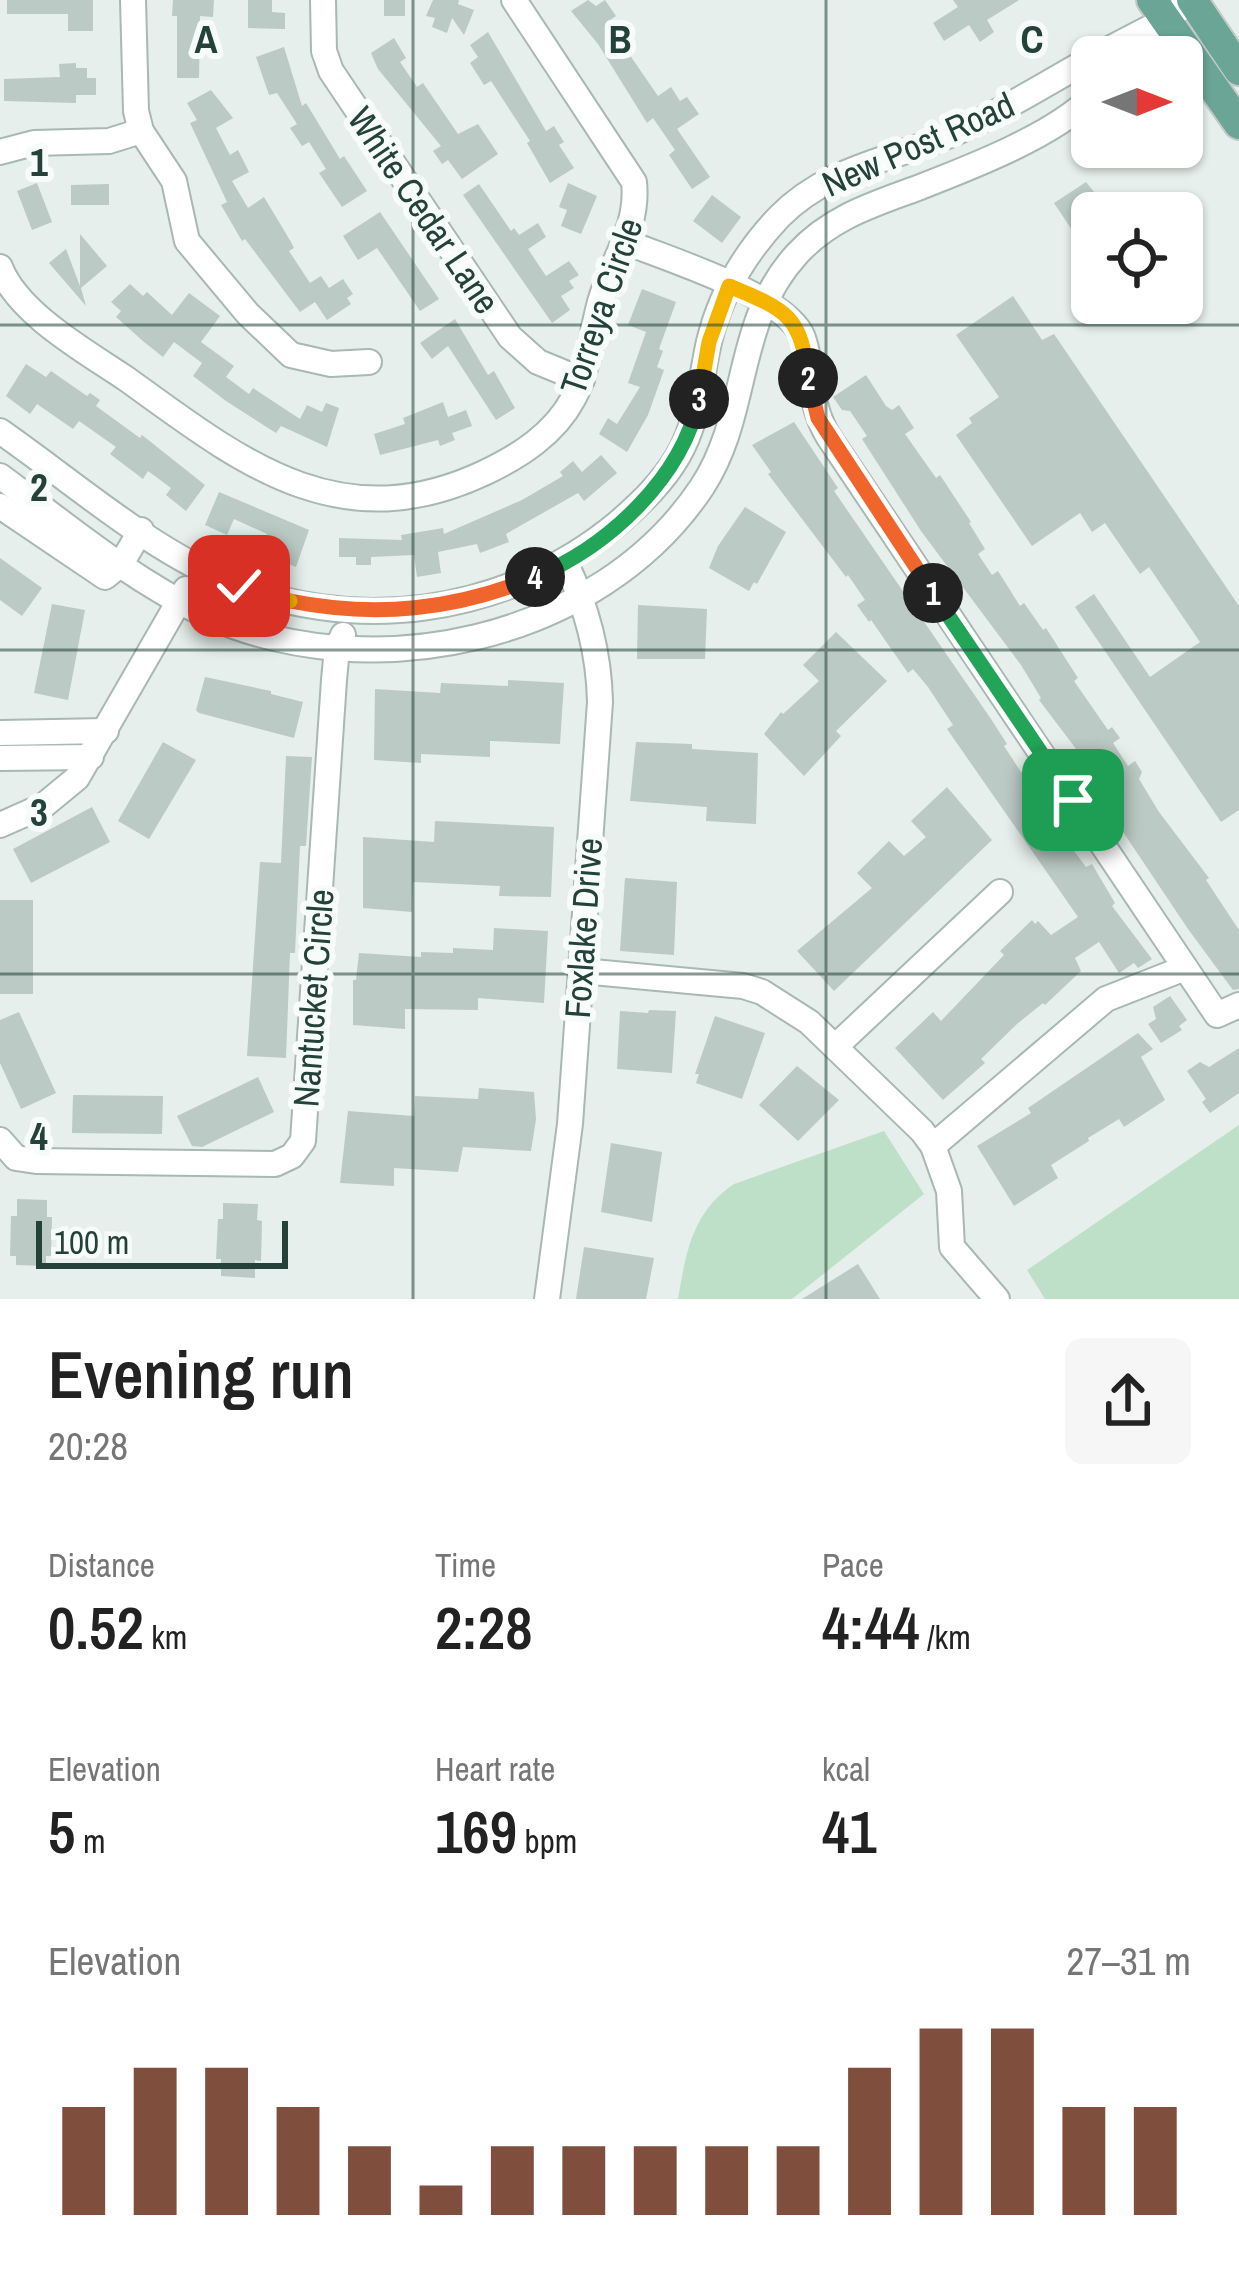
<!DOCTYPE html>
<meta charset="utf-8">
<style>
body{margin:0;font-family:"Archivo Narrow",sans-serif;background:#f6f6f6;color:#222;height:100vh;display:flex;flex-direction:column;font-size:45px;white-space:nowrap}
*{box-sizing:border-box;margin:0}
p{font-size:39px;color:#767676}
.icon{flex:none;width:66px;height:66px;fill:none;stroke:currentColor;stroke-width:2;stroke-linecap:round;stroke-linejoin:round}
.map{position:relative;height:1299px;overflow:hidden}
.sheet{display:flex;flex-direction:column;background:#fff;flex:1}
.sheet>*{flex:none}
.needle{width:78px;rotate:90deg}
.controls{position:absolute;left:1071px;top:36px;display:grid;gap:24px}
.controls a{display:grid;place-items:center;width:132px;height:132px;border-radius:18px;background:#fff;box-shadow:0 3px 9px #0004;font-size:60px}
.scale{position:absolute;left:36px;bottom:30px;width:252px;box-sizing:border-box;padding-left:12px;border:6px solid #24423a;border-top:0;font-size:33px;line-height:42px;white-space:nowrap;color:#24423a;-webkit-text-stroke:9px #f7fbf9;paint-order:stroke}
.pin{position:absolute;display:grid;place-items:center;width:102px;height:102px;color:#fff;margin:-51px;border-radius:24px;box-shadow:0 6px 18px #0006}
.km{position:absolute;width:60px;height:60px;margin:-30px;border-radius:50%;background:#222;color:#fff;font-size:33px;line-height:60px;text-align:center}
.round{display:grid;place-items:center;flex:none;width:126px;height:126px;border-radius:18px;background:#f6f6f6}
.head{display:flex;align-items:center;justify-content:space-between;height:204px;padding:0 48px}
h1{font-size:66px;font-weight:600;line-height:90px}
.metrics{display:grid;grid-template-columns:repeat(3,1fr);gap:18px;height:204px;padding:12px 48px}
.metrics div{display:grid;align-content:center}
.metrics b{font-size:60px;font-weight:600}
.metrics small{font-size:33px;font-weight:400}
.metrics p{font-size:33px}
.chart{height:336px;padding:24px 48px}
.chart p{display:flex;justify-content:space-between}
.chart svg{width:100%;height:216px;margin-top:12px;stroke:#804e3d;stroke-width:6}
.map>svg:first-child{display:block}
.green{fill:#bfe0c8}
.building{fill:#bbcac4}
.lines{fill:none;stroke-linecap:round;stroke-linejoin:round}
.minor-casing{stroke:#a8b8b2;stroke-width:28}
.major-casing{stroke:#c2cac8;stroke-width:34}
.minor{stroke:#fff;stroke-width:24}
.major{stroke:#6aa596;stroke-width:30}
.split-1-casing{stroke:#fff;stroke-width:24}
.split-2-casing{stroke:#fff;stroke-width:24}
.split-3-casing{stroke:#fff;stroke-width:24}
.split-4-casing{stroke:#fff;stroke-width:24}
.split-5-casing{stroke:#fff;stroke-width:24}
.split-6-casing{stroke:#fff;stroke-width:24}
.split-1{stroke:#22a559;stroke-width:15}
.split-2{stroke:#f0652b;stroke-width:15}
.split-3{stroke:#f5b400;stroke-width:15}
.split-4{stroke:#22a559;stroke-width:15}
.split-5{stroke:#f0652b;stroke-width:15}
.split-6{stroke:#f5b400;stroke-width:15}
.grid{fill:none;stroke:#24423a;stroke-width:3;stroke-opacity:0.55}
.labels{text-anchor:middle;stroke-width:12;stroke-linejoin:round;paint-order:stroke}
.street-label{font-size:36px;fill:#24423a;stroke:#f7fbf9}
.grid-label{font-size:39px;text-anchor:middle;font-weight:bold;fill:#24423a;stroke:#f7fbf9;stroke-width:12;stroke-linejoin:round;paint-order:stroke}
</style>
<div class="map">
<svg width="1239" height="1299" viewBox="0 0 1239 1299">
<rect width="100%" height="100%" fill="#e6efeb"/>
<g class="green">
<polygon points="1239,1125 1239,1299 1045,1299 1027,1270"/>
<path d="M884 1131 924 1194 792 1299H678C686 1253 692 1212 734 1184Z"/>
</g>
<g class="building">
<polygon points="7,0 93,0 93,31 68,31 68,14 7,14"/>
<polygon points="173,0 214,0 213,17 200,16 199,78 177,78 177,16 172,16"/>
<polygon points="248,0 272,0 272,12 285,13 285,29 248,28"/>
<rect x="384" y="0" width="21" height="16"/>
<polygon points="433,0 459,0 458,4 474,10 464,35 452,18 447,33 432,27 435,18 426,16"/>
<polygon points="588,0 596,6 605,0 616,16 607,22 658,96 671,87 680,101 687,97 699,114 677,129 710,177 692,189 669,155 675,150 653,118 647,123 598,44 571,11"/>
<polygon points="953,0 1019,0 987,20 994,32 980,42 969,25 944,41 933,23 958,7"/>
<polygon points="488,32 546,131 554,126 564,142 559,145 574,168 550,183 527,143 530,141 491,81 484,85 470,63 478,57 470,45"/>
<polygon points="394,38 406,58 400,62 417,87 423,83 458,134 478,124 498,154 462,179 448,160 442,164 433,151 441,146 378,69 371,53"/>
<polygon points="284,47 302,106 306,103 340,159 344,156 367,191 342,207 319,173 326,169 309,142 302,146 290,128 297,124 277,93 269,95 256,57"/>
<polygon points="76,63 76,68 87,68 87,78 96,78 96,95 76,95 76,103 4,101 4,79 60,77 59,64"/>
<polygon points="211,90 233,118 216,128 230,155 238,150 249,172 232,181 248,208 264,197 291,242 294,248 289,251 310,283 321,276 329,288 343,279 353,294 347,298 351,304 327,320 315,302 300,312 245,239 242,241 221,205 227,202 190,123 197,120 187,103"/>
<polygon points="1086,182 1111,213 1092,213 1092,234 1080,242 1054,203"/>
<polygon points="37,183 52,222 32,230 17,191"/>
<polygon points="568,183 597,196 581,234 561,226 567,210 559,207"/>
<polygon points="109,184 109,205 71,205 71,185"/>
<polygon points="479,184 511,231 514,228 519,235 538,223 546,237 528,249 546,276 569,261 579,275 569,281 574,288 561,296 570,310 552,323 463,195"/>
<polygon points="712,195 741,217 722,243 693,221"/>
<polygon points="380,212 439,299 420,311 377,248 358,260 343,236"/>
<polygon points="80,234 107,266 81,288 86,306 49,263 66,249 80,286"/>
<polygon points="130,284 143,296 147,292 172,315 189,293 220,316 201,342 234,366 226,377 249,394 253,388 300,419 307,405 322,412 326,403 339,408 327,447 281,426 276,433 226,401 193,376 202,363 174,342 163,357 144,342 116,317 121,311 111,302"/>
<polygon points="642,289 676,302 659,349 663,351 657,367 664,370 648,415 627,452 599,434 608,418 617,424 640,387 628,383 646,332 628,325"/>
<polygon points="1013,296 1042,340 1054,334 1239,606 1239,810 1221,822 1075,607 1094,594 1150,677 1200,642 1149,567 1140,574 1105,523 1092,532 1080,513 1032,546 956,435 972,423 969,418 999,397 956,335"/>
<polygon points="455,319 488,375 494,371 515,408 496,420 448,346 432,359 420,343"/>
<polygon points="26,364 46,377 51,371 87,396 90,393 100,400 96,406 140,438 142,435 205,485 186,511 166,495 171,488 148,471 143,479 110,454 116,447 79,421 73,429 37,404 30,414 6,396"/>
<polygon points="866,375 886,406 892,410 899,405 914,428 905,434 936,478 940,475 971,522 969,523 985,549 978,554 992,575 998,571 1020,606 1024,603 1043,630 1046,628 1078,678 1074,681 1108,730 1112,727 1120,738 1113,743 1128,766 1135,761 1142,772 1139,779 1159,812 1209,878 1206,880 1239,930 1239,989 1233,990 1188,929 1095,790 1099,788 1083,765 1086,762 1039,700 1041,698 1021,665 921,531 862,439 867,436 850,411 842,410 833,397"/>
<polygon points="443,402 448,417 466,410 472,426 452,433 455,440 440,446 438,440 380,455 374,434 405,424 403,418"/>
<polygon points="794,422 838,488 834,491 991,719 1007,744 1004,746 1021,772 1026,769 1064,833 1068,830 1077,843 1071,847 1086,867 1092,864 1115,903 1112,906 1152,959 1138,968 1134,963 1119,973 1099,942 1075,958 1081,971 1045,1005 1043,1003 1017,1024 981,1059 985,1063 943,1100 895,1048 933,1012 941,1021 1004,955 1000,951 1032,920 1035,924 1038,921 1051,935 1078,917 947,729 953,725 928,687 913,669 908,673 871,620 869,622 857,605 865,600 848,575 846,577 768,474 771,472 752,445"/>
<polygon points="601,455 617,473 584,501 578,493 506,534 509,542 480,553 477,544 438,552 441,573 417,577 414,555 371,557 371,565 356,565 356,557 339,557 339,538 402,540 401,535 443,528 444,534 522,500 563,476 560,472 573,461 582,472"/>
<polygon points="219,492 309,530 296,567 271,557 273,551 262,546 267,534 234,519 227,535 205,525"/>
<polygon points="745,507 786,532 757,584 754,582 749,591 709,568 718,546"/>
<polygon points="0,558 42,588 22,616 0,600"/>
<polygon points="52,604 85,610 68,700 34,693"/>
<polygon points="638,605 707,609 705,659 637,659"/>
<polygon points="836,632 887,681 836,731 841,736 804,776 764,734 781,712 783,714 819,681 803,665"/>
<polygon points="205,677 271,691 271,694 303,702 294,738 199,713 196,710"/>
<polygon points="508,680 564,683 560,744 490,741 490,757 421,754 421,763 374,760 375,689 440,693 441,683 508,686"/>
<polygon points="163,742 196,760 149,839 118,821"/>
<polygon points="636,742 692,744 692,749 758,753 756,824 706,821 707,807 630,801"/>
<polygon points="286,756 312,757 306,846 300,846 295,953 290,953 286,1058 247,1056 260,862 281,863"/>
<polygon points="947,787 992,840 834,991 797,951 872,888 857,873 889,841 904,856 926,837 911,821"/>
<polygon points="92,807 110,842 31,883 13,849"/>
<polygon points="435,821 554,827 551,897 499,896 500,886 413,882 412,912 363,908 363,837 434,842"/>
<polygon points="625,878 677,882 674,955 620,951"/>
<rect x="0" y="900" width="33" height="94"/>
<polygon points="494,928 548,931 544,1003 478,998 478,1010 405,1009 405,1029 353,1025 353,980 356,980 359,953 421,957 421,952 453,953 453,948 493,950"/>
<polygon points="1170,996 1187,1020 1179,1026 1182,1030 1161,1043 1148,1024 1156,1019 1153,1007"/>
<polygon points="649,1010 676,1011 672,1073 617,1069 620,1011 648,1013"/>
<polygon points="19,1012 56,1093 21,1109 0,1063 0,1020"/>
<polygon points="715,1016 765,1033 742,1099 696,1083 699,1074 695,1074"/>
<polygon points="1138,1033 1153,1049 1141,1057 1165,1100 1124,1127 1119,1119 1088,1138 1089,1141 1051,1165 1058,1178 1014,1206 977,1146 1031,1113 1028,1108"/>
<polygon points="1239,1048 1239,1093 1210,1113 1202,1102 1206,1099 1187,1071 1200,1062 1209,1067"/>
<polygon points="797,1066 839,1100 798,1141 759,1105"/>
<polygon points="258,1077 274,1112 202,1147 192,1146 177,1116"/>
<polygon points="479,1088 534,1092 536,1119 531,1151 463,1147 458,1172 394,1168 394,1186 340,1183 348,1111 414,1116 415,1096 478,1099"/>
<polygon points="73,1095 163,1096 162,1134 72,1133"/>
<polygon points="611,1143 662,1152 652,1222 601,1212"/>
<polygon points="17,1199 47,1200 47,1217 52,1217 51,1256 46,1256 46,1266 16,1265 16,1256 10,1256 11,1216 17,1216"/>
<polygon points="223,1203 258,1204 257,1220 262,1221 261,1261 255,1260 255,1278 221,1276 221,1259 216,1259 218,1219 223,1219"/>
<polygon points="584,1247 654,1258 646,1299 576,1299"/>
<polygon points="858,1264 880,1299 802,1299"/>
</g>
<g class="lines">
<defs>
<g id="minor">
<polyline points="133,0 136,111 141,131 174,181 187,241 248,314 291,355 331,364 369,362"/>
<polyline points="323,0 324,51 331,71 510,337 538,362 582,380"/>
<polyline points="1094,57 1167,19 1192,0"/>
<polyline points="0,152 34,143 109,141 141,131"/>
<path d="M626 242C667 259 788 296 803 338 815 373 807 400 828 436L1217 1015 1239 1005"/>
<path d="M0 267C18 314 87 352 128 380 240 461 339 541 484 473 520 456 554 434 573 399 589 370 591 334 600 302 612 259 639 228 634 182L514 0"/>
<path d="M0 431C69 479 142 543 218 577 350 638 507 615 618 523 641 503 663 482 678 456 699 420 700 381 709 342 720 295 745 253 779 217 829 166 894 160 957 132 1003 111 1047 83 1092 58"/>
<path d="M0 476C65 524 130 579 204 614 369 690 599 642 702 487 751 412 733 324 797 254 830 218 871 205 915 189 969 168 1051 137 1092 97"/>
<polyline points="0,506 105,577 121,564 141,530"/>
<polyline points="0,733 106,731"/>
<polyline points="0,758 91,757"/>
<polyline points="0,825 43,806 77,778 186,589"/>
<polyline points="582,971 743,986 762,992 809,1022 922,1131 933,1146 949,1191 952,1247 997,1299"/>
<polyline points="835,1047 1000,892"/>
<polyline points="0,1140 16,1158 36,1161 275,1164 292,1156 303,1141 334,680 337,648 343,635"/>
<polyline points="933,1146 1106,999 1185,968"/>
<path d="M547 1299 570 1124 600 702C599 652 587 607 565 562"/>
</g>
<g id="major">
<polyline points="1152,0 1239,124"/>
<polyline points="1192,0 1239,70"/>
</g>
</defs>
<use href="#minor" class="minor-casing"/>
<use href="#major" class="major-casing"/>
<use href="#minor" class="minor"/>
<use href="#major" class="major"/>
</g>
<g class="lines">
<defs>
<polyline id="split-1" points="933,593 1073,800"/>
<polyline id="split-2" points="808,378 818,418 933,593"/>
<path id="split-3" d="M699 399 709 342 729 286C786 310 801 314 808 378"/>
<path id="split-4" d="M535 577C609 546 682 478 699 399"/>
<path id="split-5" d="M290 601C376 618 455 610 535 577"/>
<polyline id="split-6" points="239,586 290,601"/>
</defs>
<use href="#split-1" class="split-1-casing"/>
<use href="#split-2" class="split-2-casing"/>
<use href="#split-3" class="split-3-casing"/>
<use href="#split-4" class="split-4-casing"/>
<use href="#split-5" class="split-5-casing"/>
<use href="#split-6" class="split-6-casing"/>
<use href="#split-1" class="split-1"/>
<use href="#split-2" class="split-2"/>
<use href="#split-3" class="split-3"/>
<use href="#split-4" class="split-4"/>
<use href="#split-5" class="split-5"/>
<use href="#split-6" class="split-6"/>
</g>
<path class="grid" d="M413 0V1299M826 0V1299M0 325H1239M0 650H1239M0 974H1239"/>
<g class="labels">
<g class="street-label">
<text transform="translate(918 144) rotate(-24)" y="13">New Post Road</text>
<text transform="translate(424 210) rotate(56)" y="13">White Cedar Lane</text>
<text transform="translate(601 306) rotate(-71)" y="13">Torreya Circle</text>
<text transform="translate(583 928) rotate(-86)" y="13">Foxlake Drive</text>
<text transform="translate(313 998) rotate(-86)" y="13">Nantucket Circle</text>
</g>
</g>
<g class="grid-label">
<text x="206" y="53">A</text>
<text x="620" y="53">B</text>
<text x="1032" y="53">C</text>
<text x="39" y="176">1</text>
<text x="39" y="501">2</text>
<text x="39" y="826">3</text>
<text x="39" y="1150">4</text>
</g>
</svg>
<div class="controls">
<a><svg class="needle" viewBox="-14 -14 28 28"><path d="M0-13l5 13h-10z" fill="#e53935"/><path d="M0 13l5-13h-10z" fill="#767676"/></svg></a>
<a><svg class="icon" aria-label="locate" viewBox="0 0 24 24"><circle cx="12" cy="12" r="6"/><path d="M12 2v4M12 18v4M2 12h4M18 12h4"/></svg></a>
</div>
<div class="scale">100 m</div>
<div class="pin" style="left:1073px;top:800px;background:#1e9e55"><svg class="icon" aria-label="arrive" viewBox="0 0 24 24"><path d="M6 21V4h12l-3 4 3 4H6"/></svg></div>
<div class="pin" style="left:239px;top:586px;background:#d93025"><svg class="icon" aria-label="check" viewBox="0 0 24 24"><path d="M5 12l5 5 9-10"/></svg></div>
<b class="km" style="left:933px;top:593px">1</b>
<b class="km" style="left:808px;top:378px">2</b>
<b class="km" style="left:699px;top:399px">3</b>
<b class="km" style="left:535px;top:577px">4</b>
</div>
<section class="sheet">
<div class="head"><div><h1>Evening run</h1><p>20:28</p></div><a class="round"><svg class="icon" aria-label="share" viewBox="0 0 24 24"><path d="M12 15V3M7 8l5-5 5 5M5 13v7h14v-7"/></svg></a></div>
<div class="metrics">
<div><p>Distance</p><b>0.52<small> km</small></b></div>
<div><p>Time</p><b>2:28</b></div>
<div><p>Pace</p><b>4:44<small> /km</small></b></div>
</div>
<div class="metrics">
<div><p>Elevation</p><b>5<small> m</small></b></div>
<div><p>Heart rate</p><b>169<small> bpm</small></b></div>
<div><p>kcal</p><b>41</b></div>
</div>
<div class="chart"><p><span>Elevation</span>27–31 m</p>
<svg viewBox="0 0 160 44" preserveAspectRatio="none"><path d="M5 44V22M15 44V14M25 44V14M35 44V22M45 44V30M55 44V38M65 44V30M75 44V30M85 44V30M95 44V30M105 44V30M115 44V14M125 44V6M135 44V6M145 44V22M155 44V22"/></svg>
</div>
</section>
